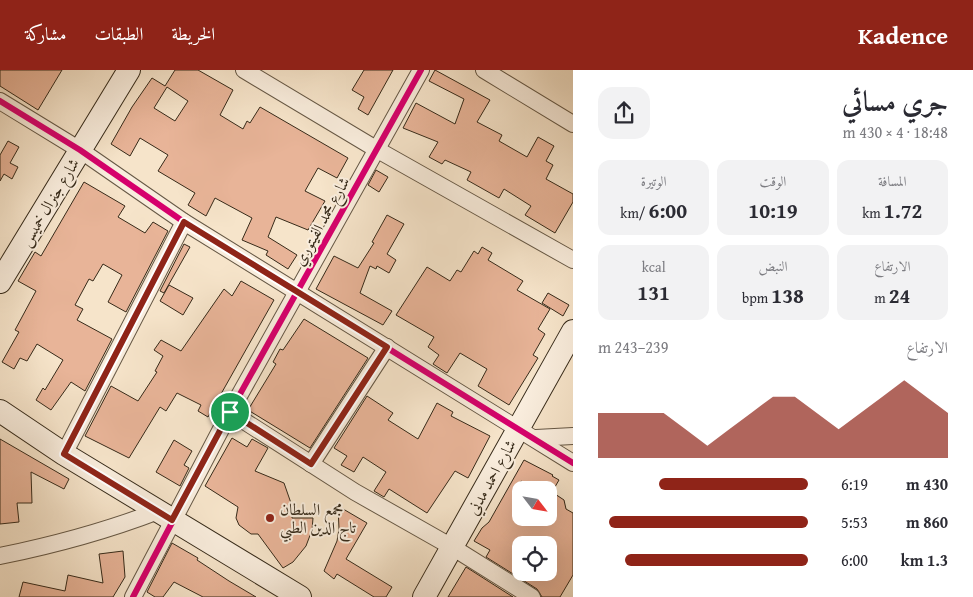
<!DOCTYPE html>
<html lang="ar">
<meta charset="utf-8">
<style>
body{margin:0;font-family:"Gentium Book Plus",Amiri,serif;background:#f2f2f3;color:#2b2b33;direction:rtl;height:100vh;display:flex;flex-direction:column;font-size:19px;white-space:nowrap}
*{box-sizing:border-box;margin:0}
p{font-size:16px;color:#7c7c81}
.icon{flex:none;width:28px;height:28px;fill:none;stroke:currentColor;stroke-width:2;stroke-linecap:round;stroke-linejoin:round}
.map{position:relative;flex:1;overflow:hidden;direction:ltr}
.sheet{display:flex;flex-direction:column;background:#fff;width:400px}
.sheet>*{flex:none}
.needle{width:32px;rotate:121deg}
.tools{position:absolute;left:512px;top:411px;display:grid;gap:10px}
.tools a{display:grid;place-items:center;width:45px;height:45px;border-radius:10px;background:#fff;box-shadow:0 5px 20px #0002;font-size:25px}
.pin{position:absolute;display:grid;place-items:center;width:42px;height:42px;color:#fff;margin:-21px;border:2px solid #fff;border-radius:50%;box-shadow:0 1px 5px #0007}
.round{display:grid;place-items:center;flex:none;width:52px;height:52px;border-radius:15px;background:#f2f2f3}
.overview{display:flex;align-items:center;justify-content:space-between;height:85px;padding:0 25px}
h1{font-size:28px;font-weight:700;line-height:38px}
.figures{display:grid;grid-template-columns:repeat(3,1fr);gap:8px;height:85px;padding:5px 25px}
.figures div{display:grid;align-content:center;border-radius:12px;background:#f2f2f3;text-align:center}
.figures b{font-size:21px;font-weight:700}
.figures small{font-size:14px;font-weight:400}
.figures p{font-size:14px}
.chart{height:140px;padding:10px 25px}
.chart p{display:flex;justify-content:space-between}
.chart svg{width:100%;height:90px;margin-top:5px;fill:#8f2418;opacity:.7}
ul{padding:0 25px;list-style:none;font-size:16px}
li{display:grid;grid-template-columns:80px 60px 1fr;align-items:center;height:38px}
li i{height:12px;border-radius:6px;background:#8f2418}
header{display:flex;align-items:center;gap:30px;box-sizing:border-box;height:70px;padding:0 25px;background:#8f2418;color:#fff}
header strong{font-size:24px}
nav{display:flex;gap:28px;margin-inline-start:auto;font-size:18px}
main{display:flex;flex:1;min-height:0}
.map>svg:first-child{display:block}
.building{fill:#e8b498;stroke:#362a19;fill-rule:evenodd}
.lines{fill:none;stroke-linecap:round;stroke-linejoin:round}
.street-casing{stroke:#665845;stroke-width:18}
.secondary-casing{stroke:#362a19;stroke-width:24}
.street{stroke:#f9eddd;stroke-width:16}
.secondary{stroke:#f9eddd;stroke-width:22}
.cycleway-casing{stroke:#f9eddd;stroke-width:9}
.cycleway{stroke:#d6006c;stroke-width:6}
.route-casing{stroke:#fff;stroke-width:10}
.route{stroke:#8f2418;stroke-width:6}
.poi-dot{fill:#8f2418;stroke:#f9eddd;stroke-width:2}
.labels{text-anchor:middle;stroke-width:4;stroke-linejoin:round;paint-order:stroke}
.street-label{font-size:16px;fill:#362a19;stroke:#f9eddd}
.poi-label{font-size:16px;fill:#362a19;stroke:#f9eddd;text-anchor:start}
</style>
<header>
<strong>Kadence</strong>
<nav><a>الخريطة</a><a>الطبقات</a><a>مشاركة</a></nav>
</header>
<main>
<section class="sheet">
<div class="overview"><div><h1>جري مسائي</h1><p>18:48 · 4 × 430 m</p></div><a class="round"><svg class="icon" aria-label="share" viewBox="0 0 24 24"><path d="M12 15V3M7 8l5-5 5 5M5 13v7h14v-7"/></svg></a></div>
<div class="figures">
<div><p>المسافة</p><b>1.72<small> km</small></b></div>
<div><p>الوقت</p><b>10:19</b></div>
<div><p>الوتيرة</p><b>6:00<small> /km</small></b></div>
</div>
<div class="figures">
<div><p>الارتفاع</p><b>24<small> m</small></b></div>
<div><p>النبض</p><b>138<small> bpm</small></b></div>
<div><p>kcal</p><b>131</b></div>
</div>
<div class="chart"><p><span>الارتفاع</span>239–243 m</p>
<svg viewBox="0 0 160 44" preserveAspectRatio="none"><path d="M0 44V22L10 22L20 22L30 22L40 30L50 38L60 30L70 22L80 14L90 14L100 22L110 30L120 22L130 14L140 6L150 14L160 22V44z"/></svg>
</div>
<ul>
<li><b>430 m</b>6:19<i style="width:71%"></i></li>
<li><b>860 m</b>5:53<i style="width:95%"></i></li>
<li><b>1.3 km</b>6:00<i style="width:87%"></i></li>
</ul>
</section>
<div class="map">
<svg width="573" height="527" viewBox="0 0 573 527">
<rect width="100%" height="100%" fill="#f6e4ca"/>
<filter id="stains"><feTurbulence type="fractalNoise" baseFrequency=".004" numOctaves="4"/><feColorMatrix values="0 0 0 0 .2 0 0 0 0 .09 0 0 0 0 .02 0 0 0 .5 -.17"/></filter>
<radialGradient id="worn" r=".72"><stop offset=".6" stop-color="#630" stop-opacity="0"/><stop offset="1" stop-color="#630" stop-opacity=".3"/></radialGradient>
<g class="building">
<polygon points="0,0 62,0 38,40 0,16"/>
<path d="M175 0H198L233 20 220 45 243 59 247 51 250 53 260 37 348 88 337 108 318 98 305 121 325 131 308 160 276 147 268 167 297 185 288 199 266 185 268 181 242 170 252 148 215 128 206 146 188 135 195 123 158 101 168 85 140 68 130 86 111 74 132 37 152 8 165 16ZM167 17 188 31 175 51 154 38Z"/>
<polygon points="364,0 393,0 368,45 358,39 364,27 352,20"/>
<polygon points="435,0 490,30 477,52 502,65 499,71 527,87 538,67 554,76 546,91 553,95 546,109 573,124 573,132 555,163 525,145 531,136 504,119 499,128 467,110 471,102 445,90 442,94 429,87 438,72 403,58 416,33 455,54 464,29 429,11"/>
<polygon points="8,71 19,77 10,93 18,97 12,109 4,104 0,111 0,85"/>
<polygon points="376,100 388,107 379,122 368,115"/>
<polygon points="84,112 125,136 118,147 145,163 153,152 168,161 126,242 108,232 122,205 103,194 93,211 89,209 75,235 83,239 77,250 112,269 85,321 71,312 51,340 36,330 43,318 45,320 63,290 37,274 27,291 20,288 14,299 2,292 19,262 15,260 36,221 18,211 35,182 41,186"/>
<polygon points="387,145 404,154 387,184 396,190 389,203 377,196 376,199 370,196 360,223 392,241 383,255 316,219 334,186 358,198 374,173 372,172"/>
<polygon points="184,174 190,177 164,223 160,221"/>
<polygon points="482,177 492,183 488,190 523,211 517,220 550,239 538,259 545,264 533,285 538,288 509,335 478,316 487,299 460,283 447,303 433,294 439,285 428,277 434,267 396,245 427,197 450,211 457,200 461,202 474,181 478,184"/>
<polygon points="241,211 274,230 208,347 198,341 201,335 177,323 166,341 160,337 129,388 85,366 111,316 138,331 157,302 155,301 163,286 154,280 161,270 181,281 224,219 232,226"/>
<polygon points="169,215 193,228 183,245 160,231"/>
<polygon points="548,223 569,235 563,246 542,233"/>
<polygon points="304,249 368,288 310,378 248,340 276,294 273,292 280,279 283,280"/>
<polygon points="367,326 393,343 388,350 418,369 437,333 453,342 451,346 490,366 468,408 455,401 427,443 389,419 384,427 374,421 386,402 363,387 354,402 341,395 347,386 334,378"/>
<polygon points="232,368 247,377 252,369 268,378 255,401 284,413 292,436 292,448 313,448 312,460 306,476 293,492 283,498 258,464 251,464 239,455 236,448 238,437 205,416"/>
<polygon points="0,369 69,409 64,419 31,402 32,433 17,433 19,452 0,454"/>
<polygon points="174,370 192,381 184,395 189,398 180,416 156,402"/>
<path d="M524 390 553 405 552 406 559 410 552 422 564 430 566 439 573 443V505L560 527H542L537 519 486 487 490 480 474 471 482 458 489 452ZM521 411 531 417 533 414 541 420H549V448H521ZM521 475H549V502H521Z"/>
<polygon points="338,436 367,453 346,489 392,517 386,527 374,527 337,504 334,509 324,501 337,471 339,459"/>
<polygon points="172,473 198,488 197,490 229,511 256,527 203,527 174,512 163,527 155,527 147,522"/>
<polygon points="123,481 125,507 113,527 19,527 23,512 65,521 68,505 103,513 99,484"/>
<polygon points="466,497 513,527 448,527"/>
</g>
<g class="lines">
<defs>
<g id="street">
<polyline points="244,0 376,79 573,190"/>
<polyline points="484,0 573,54"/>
<polyline points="0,31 80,80 184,152 573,393"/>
<polyline points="230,342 355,422 452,477 532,527"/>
<polyline points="536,368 573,366"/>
<polyline points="64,384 184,152"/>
<polyline points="311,394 387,277"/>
<path d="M0 486C54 475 106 461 158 441"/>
<polyline points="133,527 230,342 421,0"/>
</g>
<g id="secondary">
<polyline points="0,212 129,0"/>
<polyline points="0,341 64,384 300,527"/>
<polyline points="424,527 573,261"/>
</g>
</defs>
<use href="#street" class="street-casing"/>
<use href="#secondary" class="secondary-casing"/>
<use href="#street" class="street"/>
<use href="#secondary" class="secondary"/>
<defs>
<g id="cycleway">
<polyline points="0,31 80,80 184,152 573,393"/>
<polyline points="133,527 230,342 421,0"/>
</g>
</defs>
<use href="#cycleway" class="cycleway-casing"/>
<use href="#cycleway" class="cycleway"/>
</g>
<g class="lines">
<defs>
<polygon id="route" points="184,152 387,277 311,394 230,342 172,450 64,384"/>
</defs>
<use href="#route" class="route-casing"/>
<use href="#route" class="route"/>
</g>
<circle class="poi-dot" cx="270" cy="448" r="5"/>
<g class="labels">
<g class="street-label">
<text transform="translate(49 132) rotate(-59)" y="6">شارع جنرال خميس</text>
<text transform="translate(321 151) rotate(-61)" y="6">شارع محمد الفيتوري</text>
<text transform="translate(491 407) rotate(-61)" y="6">شارع احمد مدني</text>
</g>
<g class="poi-label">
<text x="280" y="445">مجمع السلطان<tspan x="280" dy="18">تاج الدين الطبي</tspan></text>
</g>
</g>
<rect width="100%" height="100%" filter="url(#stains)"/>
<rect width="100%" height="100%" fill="url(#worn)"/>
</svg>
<div class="tools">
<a><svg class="needle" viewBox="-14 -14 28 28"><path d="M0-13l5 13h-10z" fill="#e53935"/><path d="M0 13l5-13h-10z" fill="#7c7c81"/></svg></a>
<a><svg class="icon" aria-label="locate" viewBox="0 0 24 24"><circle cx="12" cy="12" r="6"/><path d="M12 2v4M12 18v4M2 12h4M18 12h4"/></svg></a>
</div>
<div class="pin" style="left:230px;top:342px;background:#1e9e55"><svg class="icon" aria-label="arrive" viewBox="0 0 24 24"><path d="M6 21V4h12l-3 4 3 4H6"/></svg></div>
</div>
</main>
